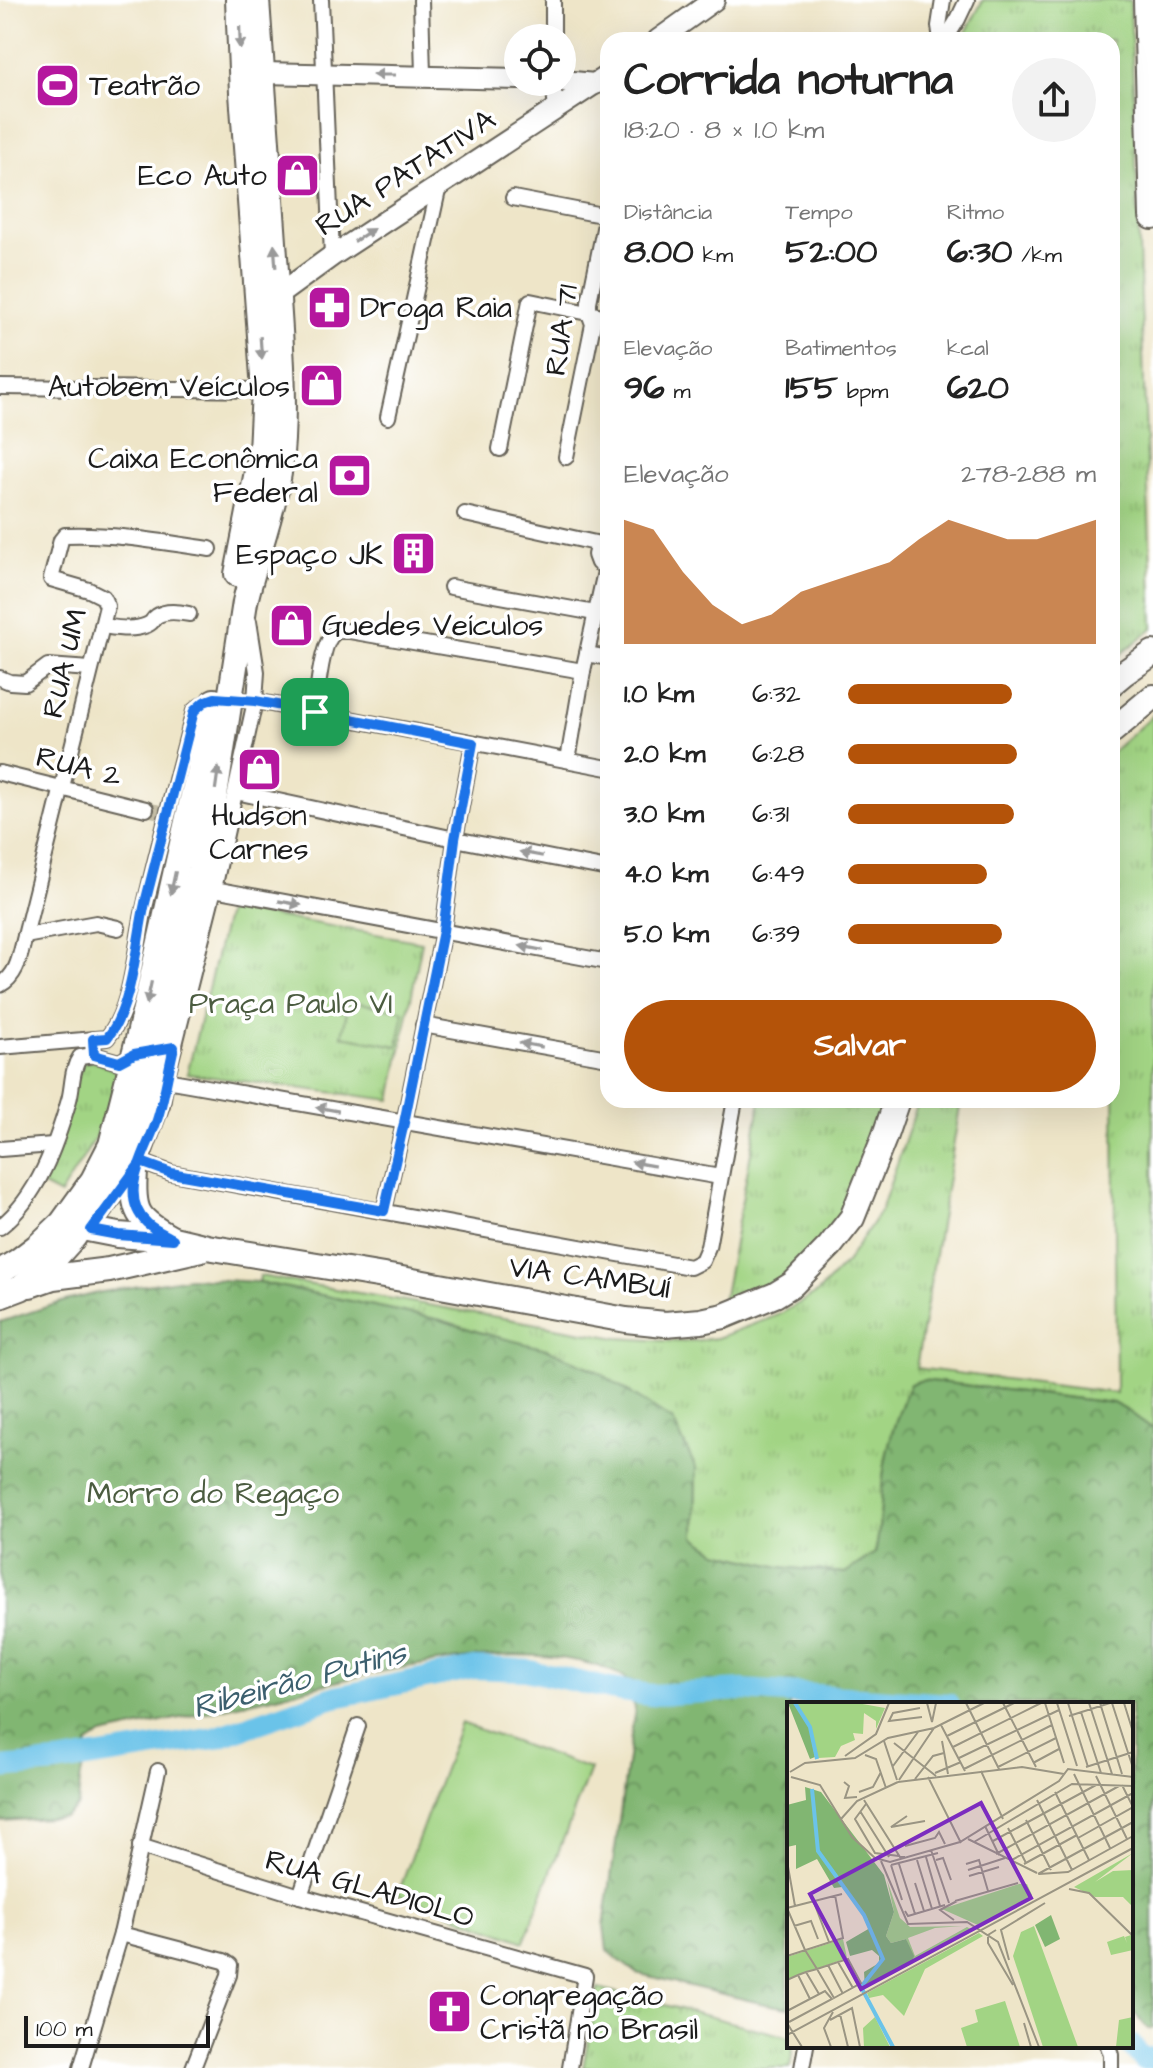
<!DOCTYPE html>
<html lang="pt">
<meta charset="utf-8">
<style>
body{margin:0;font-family:"Architects Daughter",sans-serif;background:#f2f2f2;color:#222;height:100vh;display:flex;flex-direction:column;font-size:30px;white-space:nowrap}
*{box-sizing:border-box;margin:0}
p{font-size:26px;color:#767676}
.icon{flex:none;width:44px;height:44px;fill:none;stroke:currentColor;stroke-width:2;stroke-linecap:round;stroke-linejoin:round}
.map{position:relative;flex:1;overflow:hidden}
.panel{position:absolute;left:600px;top:32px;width:520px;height:1076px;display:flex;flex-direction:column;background:#fff;border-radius:24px;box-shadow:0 8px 32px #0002}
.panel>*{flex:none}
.fabs{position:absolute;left:504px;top:24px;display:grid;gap:16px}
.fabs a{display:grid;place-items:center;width:72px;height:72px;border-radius:50%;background:#fff;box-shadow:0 8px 32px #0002;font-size:40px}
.scale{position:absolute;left:24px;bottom:20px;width:186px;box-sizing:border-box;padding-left:8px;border:4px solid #1c1c1c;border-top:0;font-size:22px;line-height:28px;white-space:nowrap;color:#1c1c1c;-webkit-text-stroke:6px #fff;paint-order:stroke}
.pin{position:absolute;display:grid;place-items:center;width:68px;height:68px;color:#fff;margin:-34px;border-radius:16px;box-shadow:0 4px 12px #0006}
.round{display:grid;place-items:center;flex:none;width:84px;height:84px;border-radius:42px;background:#f2f2f2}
.summary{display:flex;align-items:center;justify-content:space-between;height:136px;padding:0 24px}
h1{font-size:44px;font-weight:700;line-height:60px}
.stats{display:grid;grid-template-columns:repeat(3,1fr);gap:12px;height:136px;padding:8px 24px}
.stats div{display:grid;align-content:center}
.stats b{font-size:34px;font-weight:700}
.stats small{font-size:22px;font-weight:400}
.stats p{font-size:22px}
.chart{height:224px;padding:16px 24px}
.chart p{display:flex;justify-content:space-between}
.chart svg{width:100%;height:144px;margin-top:8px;fill:#b45309;opacity:.7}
.primary-button{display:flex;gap:16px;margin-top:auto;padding:16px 24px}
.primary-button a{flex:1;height:92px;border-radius:48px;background:#b45309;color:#fff;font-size:32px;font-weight:700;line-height:92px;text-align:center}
ul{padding:0 24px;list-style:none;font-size:26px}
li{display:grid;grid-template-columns:128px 96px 1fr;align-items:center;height:60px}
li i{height:20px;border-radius:10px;background:#b45309}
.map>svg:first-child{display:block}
.grass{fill:url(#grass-tufts);stroke:#5f7850;stroke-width:2}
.forest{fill:url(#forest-crowns);stroke:#4e6947;stroke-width:2}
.pitch{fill:#a2d484;stroke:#5f7850;stroke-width:2}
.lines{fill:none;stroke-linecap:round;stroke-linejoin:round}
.river{stroke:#6bc3e9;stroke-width:22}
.minor-tunnel{stroke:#c4bda6;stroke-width:14;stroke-dasharray:14 7;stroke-linecap:butt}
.minor-casing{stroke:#666258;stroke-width:18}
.secondary-casing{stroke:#666258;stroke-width:24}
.primary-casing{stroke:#666258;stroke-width:28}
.motorway-casing{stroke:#666258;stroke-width:30}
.minor{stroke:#fff;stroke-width:14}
.secondary{stroke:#fff;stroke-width:20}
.primary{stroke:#fff;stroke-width:24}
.motorway{stroke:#fff;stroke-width:26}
.oneway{fill:#999}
.route-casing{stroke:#fff;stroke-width:16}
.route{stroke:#1a73e8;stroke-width:10}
.labels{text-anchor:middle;stroke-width:7;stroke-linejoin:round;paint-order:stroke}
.poi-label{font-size:30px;fill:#1c1c1c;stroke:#fff;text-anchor:start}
.street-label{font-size:30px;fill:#1c1c1c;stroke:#fff}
.park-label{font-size:30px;fill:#4b5c40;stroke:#fff}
.water-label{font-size:32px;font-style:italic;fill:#3c5f6e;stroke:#fff}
.inset-river{fill:none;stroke:#6bc3e9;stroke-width:4}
.inset-road{fill:none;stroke:#9a9583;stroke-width:2}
.view{fill:#7b2cbf;fill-opacity:0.15;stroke:#7b2cbf;stroke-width:4}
.inset-edge{fill:none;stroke:#1c1c1c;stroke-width:4}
</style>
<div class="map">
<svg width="1153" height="2068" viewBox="0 0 1153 2068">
<defs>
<pattern id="grass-tufts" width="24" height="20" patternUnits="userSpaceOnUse" patternTransform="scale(2)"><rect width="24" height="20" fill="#a2d484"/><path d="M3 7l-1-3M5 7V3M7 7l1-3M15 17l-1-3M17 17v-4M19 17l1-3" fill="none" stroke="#8bb571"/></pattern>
<pattern id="forest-crowns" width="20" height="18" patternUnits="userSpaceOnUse" patternTransform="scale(2)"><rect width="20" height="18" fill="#81b672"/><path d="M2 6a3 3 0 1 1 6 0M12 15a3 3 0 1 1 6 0" fill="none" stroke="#69935d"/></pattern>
</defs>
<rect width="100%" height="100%" fill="#fff"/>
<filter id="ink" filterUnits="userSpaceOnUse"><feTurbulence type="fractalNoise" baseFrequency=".0125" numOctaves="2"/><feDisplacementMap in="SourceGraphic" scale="16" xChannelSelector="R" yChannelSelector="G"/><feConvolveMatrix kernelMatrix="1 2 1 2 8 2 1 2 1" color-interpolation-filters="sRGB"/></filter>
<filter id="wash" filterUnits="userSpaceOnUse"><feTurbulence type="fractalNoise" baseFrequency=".006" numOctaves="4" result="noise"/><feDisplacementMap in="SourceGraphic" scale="32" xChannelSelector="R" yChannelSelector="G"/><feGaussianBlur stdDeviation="1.8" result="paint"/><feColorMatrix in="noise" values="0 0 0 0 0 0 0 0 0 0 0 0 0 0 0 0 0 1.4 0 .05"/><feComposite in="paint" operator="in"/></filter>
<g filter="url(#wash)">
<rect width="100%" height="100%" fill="#eee5c8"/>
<g class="grass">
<polygon points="983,0 1130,0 1153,628 1112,661 1112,623 1116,620 1112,529 1112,40 962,40"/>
<path d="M1153 715V1429L1128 1411 1113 1403 922 1380 910 1384C898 1412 888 1440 884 1470 880 1498 882 1525 875 1553L845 1573 780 1567 718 1552 695 1537 696 1468 482 1333 441 1320 259 1282 260 1276 618 1338 684 1342 717 1338 778 1315 817 1293 846 1263 881 1210 919 1100H961L916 1368 1116 1393 1112 752Z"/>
<polygon points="228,908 422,942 391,1100 187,1074"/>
<polygon points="95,1061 120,1073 97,1135 60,1195 37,1183 76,1063"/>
<polygon points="761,1100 893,1100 848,1214 790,1278 722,1306"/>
<polygon points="598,1988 789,2037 789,2046 793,2046 790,2068 583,2068"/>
</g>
<path class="forest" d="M189 1278 259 1282 441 1320 482 1333 547 1349 597 1371 673 1421 696 1468 695 1537 718 1552 780 1567 845 1573 875 1553C882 1525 880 1498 884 1470 888 1440 898 1412 910 1384L922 1380 1113 1403 1128 1411 1153 1429V2028L1148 2029 1131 2009V1704H789L788 2008 760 2003 636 1973 607 1951 604 1926 635 1708 624 1677C527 1627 364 1676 263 1699 210 1712 156 1723 102 1735L88 1744 80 1781 78 1805 65 1817 0 1821V1322L65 1301 102 1292Z"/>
<g class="pitch">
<polygon points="349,1001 404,1011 398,1046 342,1036"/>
<polygon points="461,1723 590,1769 524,1942 398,1894"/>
</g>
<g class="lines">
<g class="river">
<polyline points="0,1768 56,1763 215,1738 331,1698 474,1668 526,1670 610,1689 651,1695 743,1690 948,1704"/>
<polyline points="1131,2045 1143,2059 1153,2058"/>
</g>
</g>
</g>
<g filter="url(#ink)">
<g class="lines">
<polyline class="minor-tunnel" points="146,809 160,812"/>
<defs>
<g id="minor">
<polyline points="321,0 332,256"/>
<polyline points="421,0 423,75"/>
<polyline points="553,38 553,0"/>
<polyline points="941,40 939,26 943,0"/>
<polyline points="945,40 958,19 967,0"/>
<polyline points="553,82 556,109"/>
<polyline points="513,198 607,216"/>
<polyline points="0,387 270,390"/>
<polyline points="388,417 439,186"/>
<polyline points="500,449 530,301 608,317"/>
<polyline points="566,457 593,324 589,313 589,302 608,209"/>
<polyline points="465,514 600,544"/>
<polyline points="608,542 597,547 595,555 598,563 608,567"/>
<polyline points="451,587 595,613"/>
<path d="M102 626C117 628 133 631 147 625 155 621 150 621 157 616 166 610 179 612 189 614"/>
<polyline points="587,654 608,658"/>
<polyline points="0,678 10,682 25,683 48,666 90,669"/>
<path d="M315 712C317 696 321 639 336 632 338 631 346 631 349 631L583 671"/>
<polyline points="568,760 583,671 606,567"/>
<polyline points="0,773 146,809"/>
<polyline points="236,792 455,839 608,869"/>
<polyline points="214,889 608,962"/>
<polyline points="25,936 96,923 118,928"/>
<path d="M0 985C18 975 20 955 25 936L107 606 103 597 89 590 51 579 61 540 65 535C113 533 162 542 210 549"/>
<polyline points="423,1025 608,1058"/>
<path d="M0 1047 107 1038C133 1007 135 948 144 909 159 843 177 777 194 711 215 692 230 700 255 701L608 768"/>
<polyline points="94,1055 119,1062 134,1054"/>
<polyline points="166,1080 720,1177"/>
<polyline points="0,1149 53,1145"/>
<polyline points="141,1162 171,1173 690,1267 702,1261 708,1247 735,1100"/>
<polyline points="384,1211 404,1123 443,931 455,839 473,743"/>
<polyline points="101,1216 141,1162 162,1105 166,1080 214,889 255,701 257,672 249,621"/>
<path d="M0 1227C38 1197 56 1145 69 1100 73 1086 71 1070 80 1057L94 1055 93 1039"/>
<polyline points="140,1846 300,1896 585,1976 570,2068"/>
<polyline points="300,1896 358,1726"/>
<polyline points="121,1934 224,1961 230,1965 229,1975 193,2068"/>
<polyline points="1108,2046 1111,2055 1111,2068"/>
<polyline points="81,2068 121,1934 158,1771"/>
<polyline points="802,2068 806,2046"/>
</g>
<g id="secondary">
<polyline points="658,40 714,0"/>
<polyline points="250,74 263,73 518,79"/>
<polyline points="562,81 595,84"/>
<polyline points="277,296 332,256 608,75"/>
</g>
<g id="primary">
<polyline points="237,574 261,451 264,390 242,93 238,0"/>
<polyline points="1112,683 1124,673 1153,653"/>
<polyline points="1112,731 1153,697"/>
<path d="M135 1172C132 1212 137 1219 171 1238"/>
<polyline points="67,1229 77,1227 118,1235 173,1239 207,1247 402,1279 626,1320 665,1324 701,1321 724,1316 775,1295 793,1284 830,1246 852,1218 884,1138 897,1100"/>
<polyline points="0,1272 18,1261 39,1245 62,1223 93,1180 111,1145 139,1035 214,701"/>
<polyline points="30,1285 53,1277 109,1270 201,1249"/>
<path d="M0 1296 21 1288 57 1256 74 1237 115 1175 137 1124 153 1073 200 870 215 796 245 602C255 558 272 517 279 473 287 410 281 347 277 285 271 190 264 95 257 0"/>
</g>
<polyline id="motorway" points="1147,0 1153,216"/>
</defs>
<use href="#minor" class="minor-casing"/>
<use href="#secondary" class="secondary-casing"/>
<use href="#primary" class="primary-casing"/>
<use href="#motorway" class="motorway-casing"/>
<use href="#minor" class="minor"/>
<use href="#secondary" class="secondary"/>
<use href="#primary" class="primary"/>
<use href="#motorway" class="motorway"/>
</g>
<defs><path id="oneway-solid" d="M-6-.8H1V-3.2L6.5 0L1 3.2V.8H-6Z" transform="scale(2)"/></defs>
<g class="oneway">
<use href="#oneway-solid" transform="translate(240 38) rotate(88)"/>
<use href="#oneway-solid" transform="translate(384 75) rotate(-180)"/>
<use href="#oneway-solid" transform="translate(364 235) rotate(-33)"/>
<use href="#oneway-solid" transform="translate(275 256) rotate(-94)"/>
<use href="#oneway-solid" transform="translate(261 348) rotate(86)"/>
<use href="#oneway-solid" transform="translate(217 778) rotate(-82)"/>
<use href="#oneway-solid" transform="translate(531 854) rotate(-169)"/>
<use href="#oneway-solid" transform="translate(173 883) rotate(102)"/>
<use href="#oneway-solid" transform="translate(290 903) rotate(10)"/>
<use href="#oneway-solid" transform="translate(531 948) rotate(-169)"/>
<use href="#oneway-solid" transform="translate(149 993) rotate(102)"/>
<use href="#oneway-solid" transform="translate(531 1045) rotate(-170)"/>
<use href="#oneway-solid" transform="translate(327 1109) rotate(-170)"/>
<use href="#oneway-solid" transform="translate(643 1164) rotate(-170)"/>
</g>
</g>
<g class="lines" filter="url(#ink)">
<defs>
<path id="route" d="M315 712 255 701 215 698 204 702 194 711C178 775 161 839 145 903 136 942 133 1007 107 1038L93 1039 94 1055 119 1062 134 1054 174 1047C168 1071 165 1096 157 1120 147 1151 116 1194 147 1223 154 1230 165 1234 173 1239L118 1235 91 1230 141 1162 171 1173 384 1211 404 1123 443 931 455 839 473 743 315 712"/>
</defs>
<use href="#route" class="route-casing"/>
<use href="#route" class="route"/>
</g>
<defs>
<symbol id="stadium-square" viewBox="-11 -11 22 22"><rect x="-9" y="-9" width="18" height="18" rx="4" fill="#b5179e" stroke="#fff"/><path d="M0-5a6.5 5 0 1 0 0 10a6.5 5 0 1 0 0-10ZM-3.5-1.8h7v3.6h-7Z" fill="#fff"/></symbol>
<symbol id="shop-square" viewBox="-11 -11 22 22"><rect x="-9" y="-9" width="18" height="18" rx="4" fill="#b5179e" stroke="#fff"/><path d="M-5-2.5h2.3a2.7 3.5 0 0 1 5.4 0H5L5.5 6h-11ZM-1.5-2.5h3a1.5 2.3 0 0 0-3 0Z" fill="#fff"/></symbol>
<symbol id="pharmacy-square" viewBox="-11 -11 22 22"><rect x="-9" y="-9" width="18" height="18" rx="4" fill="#b5179e" stroke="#fff"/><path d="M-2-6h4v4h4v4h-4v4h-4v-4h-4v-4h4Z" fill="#fff"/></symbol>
<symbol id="bank-square" viewBox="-11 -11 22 22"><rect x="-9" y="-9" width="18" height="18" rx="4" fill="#b5179e" stroke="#fff"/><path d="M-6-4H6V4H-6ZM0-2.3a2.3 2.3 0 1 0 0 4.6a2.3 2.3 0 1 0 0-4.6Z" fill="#fff"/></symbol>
<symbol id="building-square" viewBox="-11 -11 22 22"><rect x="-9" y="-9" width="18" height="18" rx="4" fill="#b5179e" stroke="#fff"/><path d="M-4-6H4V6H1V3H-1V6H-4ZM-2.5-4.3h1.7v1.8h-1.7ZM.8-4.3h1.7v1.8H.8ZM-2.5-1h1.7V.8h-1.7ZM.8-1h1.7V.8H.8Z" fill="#fff"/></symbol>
<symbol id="church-square" viewBox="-11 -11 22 22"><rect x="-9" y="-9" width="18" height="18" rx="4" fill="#b5179e" stroke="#fff"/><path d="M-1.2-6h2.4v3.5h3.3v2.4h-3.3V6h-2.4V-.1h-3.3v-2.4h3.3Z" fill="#fff"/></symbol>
</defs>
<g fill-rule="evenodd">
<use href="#stadium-square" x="32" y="60" width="51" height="51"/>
<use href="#shop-square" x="272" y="150" width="51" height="51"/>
<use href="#pharmacy-square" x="304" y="282" width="51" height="51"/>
<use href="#shop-square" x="296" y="360" width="51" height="51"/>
<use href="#bank-square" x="324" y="450" width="51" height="51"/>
<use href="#building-square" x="388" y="528" width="51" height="51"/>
<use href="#shop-square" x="266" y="600" width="51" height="51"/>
<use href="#shop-square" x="234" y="744" width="51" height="51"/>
<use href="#church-square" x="424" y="1986" width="51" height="51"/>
</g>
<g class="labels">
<g class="poi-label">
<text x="89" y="95">Teatrão</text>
<text x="267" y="185" text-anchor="end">Eco Auto</text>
<text x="360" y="317">Droga Raia</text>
<text x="290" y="396" text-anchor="end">Autobem Veículos</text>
<text x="318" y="468" text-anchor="end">Caixa Econômica<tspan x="318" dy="34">Federal</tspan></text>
<text x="383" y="564" text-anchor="end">Espaço JK</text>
<text x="322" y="635">Guedes Veículos</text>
<text x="259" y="825" text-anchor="middle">Hudson<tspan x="259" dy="34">Carnes</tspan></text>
<text x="480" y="2005">Congregação<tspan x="480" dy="34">Cristã no Brasil</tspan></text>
</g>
<g class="street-label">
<text transform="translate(405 172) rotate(-33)" y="10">RUA PATATIVA</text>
<text transform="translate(561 330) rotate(-82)" y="10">RUA 71</text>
<text transform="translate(64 663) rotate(-77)" y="10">RUA UM</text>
<text transform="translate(79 766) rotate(14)" y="10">RUA 2</text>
<text transform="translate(590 1277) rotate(8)" y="10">VIA CAMBUÍ</text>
<text transform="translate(370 1888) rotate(16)" y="10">RUA GLADIOLO</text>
</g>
<g class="park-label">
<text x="291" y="1013">Praça Paulo VI</text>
<text x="213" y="1503">Morro do Regaço</text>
</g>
<g class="water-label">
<text transform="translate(299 1679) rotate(-15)" y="11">Ribeirão Putins</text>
</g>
</g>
<g transform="translate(787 1702)">
<rect width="346" height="346" fill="#eee5c8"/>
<path d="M8 1H70L98 6 89 27V19L77 11 76 32 66 31 68 38 54 44 48 55 31 56 24 27ZM346 151 308 180 326 169 346 168V205L336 195H308L287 185ZM100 178 113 216 123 225 176 224 148 226 121 236 128 254 180 225 186 228 125 261 119 237 104 241 99 234 107 210ZM232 182H240L245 193 193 224 155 207ZM247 224 291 345H256L226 254 234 230ZM192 231 196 234 138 267 117 314 96 293 82 296 80 291ZM56 237 60 256 0 277V255ZM218 299 233 345H180L174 326 191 320 188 308ZM88 315 103 345H77L76 326ZM346 315 345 345H329L332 318Z" fill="#a2d484"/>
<path d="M1 1H7L22 25 28 55 23 57ZM18 85 34 90 97 173 107 210 99 234 104 241 119 237 127 254 125 261 78 286 77 270 92 261V254L85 248 63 254 59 240 83 226 80 216 55 185 47 186 30 157 9 167V143L0 145V103L19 98ZM264 213 273 237 258 245 248 223Z" fill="#81b672"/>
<path d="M344 233 346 248 324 253 320 240 337 234 340 241 338 235Z" fill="#a2d484"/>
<path class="inset-river" d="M8 1 23 25 30 57M25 87 31 149 77 213 96 257 74 285 106 345"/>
<path class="inset-road" d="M140 1 145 20 149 1M179 1 212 67M216 1 249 65M258 1 277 61M270 1 290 64M281 1 301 65M302 1 325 72M313 1 335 72M325 1 346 66M337 1 346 30M133 6 106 11 102 19 135 15M294 10 314 71M282 14 323 1M154 23 178 69M160 34 227 1M97 39 110 78M155 39 161 72M107 41 149 74M166 45 254 1M78 53 89 57 99 86M58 54 89 32 102 1M172 56 272 8M246 61 272 47M106 64 131 30M211 65 269 36M299 65 346 50M177 67 265 23M194 69 216 117M3 70 18 61 68 56 101 36 147 26 197 1M148 71 174 60M287 72 323 146M309 74 340 137M4 75 33 83 65 135 88 156 103 160 173 140 272 79 281 67 346 75M141 75 174 141M128 77 146 54 157 51M112 78 147 26M57 80 62 84 58 96 70 95M111 80 235 65 277 72M72 90 86 85 94 70M268 90 302 158M77 98 113 155H118M250 98 285 168M79 102 68 117 88 151 112 154M73 109 102 155M120 114 104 125 138 119M54 117 70 99 111 80M239 118 264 168M198 124 212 153M221 126 239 161M291 136 346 105 335 83M181 137 250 171M206 139 309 83M187 140 285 82 346 84M118 144 148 136 152 130 158 142M144 148 162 201M209 152 332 84M139 155 153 204M130 158 145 207M149 158 156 156 164 178M0 159 8 204M94 159 121 222 180 220 211 240 252 345M223 159 346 91M112 162 128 212M179 162 192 158 201 189M237 162 290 133M104 163 115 198M104 163 151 151M181 168 218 156M251 172 346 120M252 172 281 170 346 134M182 174 212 165M128 181 137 209M282 187 302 191 346 234M26 198 42 240M168 199 231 181M0 206 18 248 30 267 47 296 74 281 61 257 51 260 30 267 19 270 11 273 0 278M0 206 55 192M118 209 121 214 158 203M167 218 153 208 170 199M7 224 24 219 31 237M209 228 201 233V241L226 283M0 254 56 236 48 193M222 258 214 228 258 201M51 260 66 286M41 263 56 292M19 270 32 292M11 273 23 297M0 309 38 289 45 297 2 320M53 312 61 345M43 318 65 306 73 345M0 321 15 345M237 321 244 345M0 333 346 146M44 345 37 326 46 310"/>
<path class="view" d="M194 101 244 196 74 287 23 192Z"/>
<rect width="346" height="346" class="inset-edge"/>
</g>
</svg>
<div class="fabs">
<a><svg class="icon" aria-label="locate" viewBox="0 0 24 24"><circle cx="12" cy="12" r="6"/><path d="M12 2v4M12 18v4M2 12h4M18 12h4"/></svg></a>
</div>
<div class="scale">100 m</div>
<div class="pin" style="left:315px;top:712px;background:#1e9e55"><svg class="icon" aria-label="arrive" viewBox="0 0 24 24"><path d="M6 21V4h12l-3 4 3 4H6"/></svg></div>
<section class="panel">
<div class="summary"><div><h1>Corrida noturna</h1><p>18:20 · 8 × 1.0 km</p></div><a class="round"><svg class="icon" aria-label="share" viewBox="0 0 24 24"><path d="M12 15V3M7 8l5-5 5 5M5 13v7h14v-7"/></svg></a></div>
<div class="stats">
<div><p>Distância</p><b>8.00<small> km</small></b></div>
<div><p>Tempo</p><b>52:00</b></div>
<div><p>Ritmo</p><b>6:30<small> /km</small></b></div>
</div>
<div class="stats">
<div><p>Elevação</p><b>96<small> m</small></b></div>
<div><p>Batimentos</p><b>155<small> bpm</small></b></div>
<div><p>kcal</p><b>620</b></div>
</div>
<div class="chart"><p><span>Elevação</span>278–288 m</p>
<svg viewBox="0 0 160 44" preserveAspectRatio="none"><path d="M0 44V6L10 9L20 22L30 32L40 38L50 35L60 28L70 25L80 22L90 19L100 12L110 6L120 9L130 12L140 12L150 9L160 6V44z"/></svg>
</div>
<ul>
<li><b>1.0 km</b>6:32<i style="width:66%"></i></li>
<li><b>2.0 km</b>6:28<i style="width:68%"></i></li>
<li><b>3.0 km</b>6:31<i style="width:67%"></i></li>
<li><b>4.0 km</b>6:49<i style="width:56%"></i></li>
<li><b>5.0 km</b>6:39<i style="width:62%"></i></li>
</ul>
<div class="primary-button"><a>Salvar</a></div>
</section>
</div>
